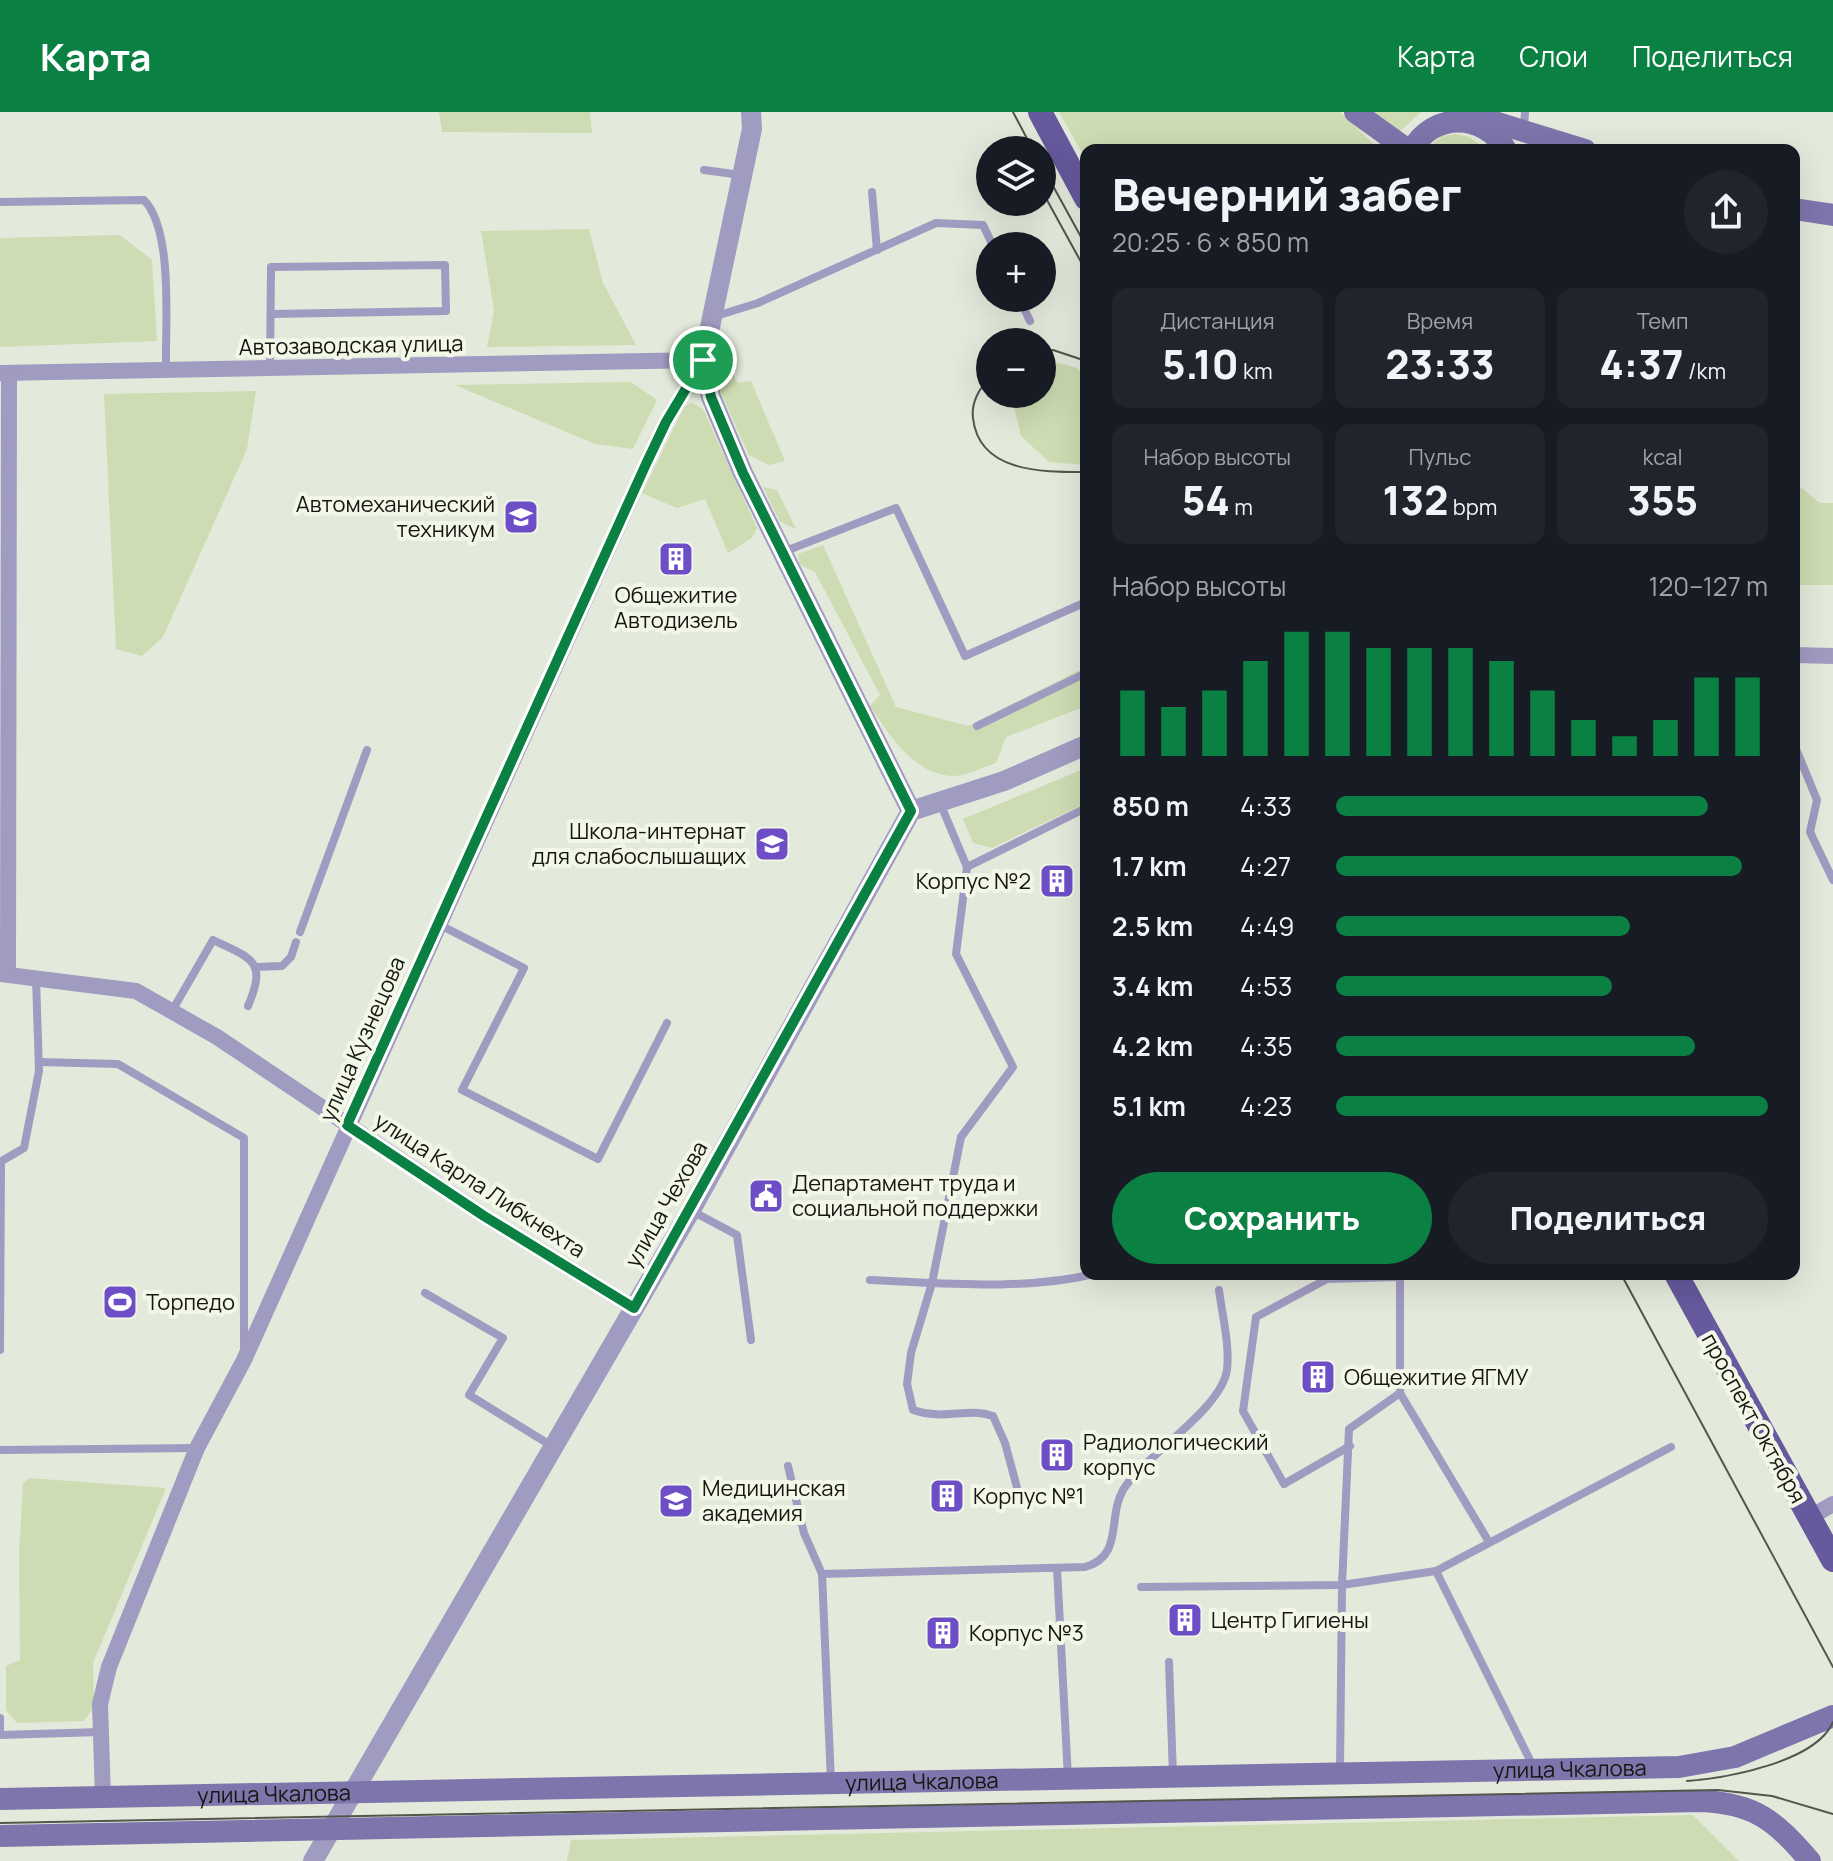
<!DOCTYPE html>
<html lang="ru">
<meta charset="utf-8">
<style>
body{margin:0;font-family:Manrope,sans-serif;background:#20242c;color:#f1f3f6;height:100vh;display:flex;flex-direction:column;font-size:30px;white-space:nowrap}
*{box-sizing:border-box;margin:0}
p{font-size:26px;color:#9ea1a6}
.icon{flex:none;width:44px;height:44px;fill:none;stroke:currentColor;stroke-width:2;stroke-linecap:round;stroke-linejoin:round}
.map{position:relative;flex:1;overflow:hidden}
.drawer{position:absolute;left:1080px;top:32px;width:720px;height:1136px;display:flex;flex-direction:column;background:#171b24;border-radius:16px;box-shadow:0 8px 32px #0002}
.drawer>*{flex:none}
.buttons{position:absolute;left:976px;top:24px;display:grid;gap:16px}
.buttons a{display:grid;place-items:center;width:80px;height:80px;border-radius:50%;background:#171b24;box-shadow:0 8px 32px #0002;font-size:40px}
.pin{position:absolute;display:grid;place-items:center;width:68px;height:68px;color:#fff;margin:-34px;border:4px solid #fff;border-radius:50%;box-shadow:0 2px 8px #0007}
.round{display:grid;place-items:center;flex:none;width:84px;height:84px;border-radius:42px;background:#20242c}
.overview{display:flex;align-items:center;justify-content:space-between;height:136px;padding:0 32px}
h1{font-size:44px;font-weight:800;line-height:60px}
.stats{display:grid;grid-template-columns:repeat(3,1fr);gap:12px;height:136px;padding:8px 32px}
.stats div{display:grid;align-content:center;border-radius:16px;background:#20242c;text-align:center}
.stats b{font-size:40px;font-weight:800}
.stats small{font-size:22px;font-weight:400}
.stats p{font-size:22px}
.chart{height:224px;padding:16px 32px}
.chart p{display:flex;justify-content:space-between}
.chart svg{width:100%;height:144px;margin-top:8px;stroke:#0b8043;stroke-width:6}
.primary-button{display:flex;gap:16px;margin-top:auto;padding:16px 32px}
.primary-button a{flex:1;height:92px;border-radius:48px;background:#0b8043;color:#fff;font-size:32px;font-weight:800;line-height:92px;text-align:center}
.primary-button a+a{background:#20242c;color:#f1f3f6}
ul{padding:0 32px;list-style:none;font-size:26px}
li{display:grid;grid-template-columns:128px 96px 1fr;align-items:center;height:60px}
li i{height:20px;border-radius:10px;background:#0b8043}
header{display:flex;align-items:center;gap:48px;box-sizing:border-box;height:112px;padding:0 40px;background:#0b8043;color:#fff}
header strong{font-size:38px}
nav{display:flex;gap:44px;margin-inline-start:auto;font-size:28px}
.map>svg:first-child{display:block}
.green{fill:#cddcb2}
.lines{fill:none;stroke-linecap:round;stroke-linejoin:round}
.service{stroke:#a09bc1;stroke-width:8}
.minor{stroke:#a09bc1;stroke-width:16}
.tertiary{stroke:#a09bc1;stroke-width:20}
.secondary{stroke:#7e75ac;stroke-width:22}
.primary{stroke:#66599d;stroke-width:24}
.tram{stroke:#53564d;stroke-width:2}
.route-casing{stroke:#fff;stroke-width:16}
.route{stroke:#0b8043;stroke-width:10}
.labels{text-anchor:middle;stroke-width:8;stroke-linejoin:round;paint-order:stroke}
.street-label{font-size:22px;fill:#151711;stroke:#f2f7e8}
.poi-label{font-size:22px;fill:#151711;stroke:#f2f7e8;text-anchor:start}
</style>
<header>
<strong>Карта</strong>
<nav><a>Карта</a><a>Слои</a><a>Поделиться</a></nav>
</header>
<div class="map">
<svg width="1833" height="1749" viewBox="0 0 1833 1749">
<rect width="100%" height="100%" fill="#e4eadb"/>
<g class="green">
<polygon points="439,0 590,0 592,21 442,20"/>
<polygon points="1059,0 1340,0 1380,38 1086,38 1086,48"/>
<polygon points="1372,0 1421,0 1399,20"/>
<polygon points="1455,22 1469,25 1487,38 1429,35 1443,24"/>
<polygon points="589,117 603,171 636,233 487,235 494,199 481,119"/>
<polygon points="120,123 152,148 157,229 0,235 0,126"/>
<polygon points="1050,249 1075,255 1086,264 1086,353 1049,350 1021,324 1011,282 1042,282 1042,252"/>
<polygon points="730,253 737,271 751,269 785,349 769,353 749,343 719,277 721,260"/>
<polygon points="631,270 657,288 633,337 595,332 455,273"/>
<polygon points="256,279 247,337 163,525 142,544 116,537 104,282"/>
<polygon points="691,290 703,297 757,416 752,426 728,441 705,387 677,396 642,381 684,295"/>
<polygon points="1794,370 1820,391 1833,391 1833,473 1794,473"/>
<polygon points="763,375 777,378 796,417 780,410"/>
<path d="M823 433 896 595 968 614 1086 555V594L1006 625 996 651C983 655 966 664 954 664 914 664 888 621 870 594L880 583 815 460 800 453 798 442Z"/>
<polygon points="1086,656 1086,691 992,736 973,731 963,707"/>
<polygon points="29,1366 166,1376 93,1551 94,1595 84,1609 17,1611 6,1598 6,1554 20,1548 19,1442 23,1371"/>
<polygon points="1693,1703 1739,1749 567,1749 571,1728"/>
</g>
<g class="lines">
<g class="service">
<polyline points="1524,16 1525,0"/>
<polyline points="704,58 741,63"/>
<polyline points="872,80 877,138"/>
<path d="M0 90 144 88C174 119 165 215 166 258"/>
<polyline points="1019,186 1030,209"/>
<polyline points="713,205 758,191 936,111 983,113 993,134"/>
<polyline points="270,256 271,155 445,153 446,199 271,202"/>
<polyline points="783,440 896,396 965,544 1086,490"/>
<polyline points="977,614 1086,561"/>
<polyline points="1794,632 1817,688 1810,720 1833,768"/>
<polyline points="940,691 967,755 1086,696"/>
<path d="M967 755 956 842 1013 955 961 1025 932 1171 911 1241 907 1272 913 1298C945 1309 968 1295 993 1304L1005 1331 1019 1383"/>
<polyline points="438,812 524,856 462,978 598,1047 667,911"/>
<polyline points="300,820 367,638"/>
<polyline points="256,855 282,854 291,845 296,830"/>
<path d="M172 899 213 828C253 847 267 849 248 894"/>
<polyline points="39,950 118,952 244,1026 244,1236"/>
<polyline points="0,1050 24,1036 39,959 36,866"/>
<polyline points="692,1099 737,1123 751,1228"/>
<path d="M870 1168C944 1171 1021 1179 1094 1162"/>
<polyline points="425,1181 503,1226 469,1283 552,1334"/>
<polyline points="0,1238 1,1050"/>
<polyline points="1400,1281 1400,1163"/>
<polyline points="1350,1334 1284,1372 1243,1299 1256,1205 1327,1167 1399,1165"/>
<polyline points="0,1338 197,1336"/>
<path d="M788 1354 804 1421 822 1462 1085 1455C1124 1444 1107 1406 1123 1378 1144 1344 1221 1298 1227 1258 1230 1233 1222 1202 1219 1178"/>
<polyline points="1057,1456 1068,1666"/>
<polyline points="1436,1459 1533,1654"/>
<polyline points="822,1462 831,1670"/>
<polyline points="1141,1475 1342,1473 1436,1459 1671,1335"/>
<polyline points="1169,1550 1173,1664"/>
<polyline points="0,1606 0,1622"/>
<polyline points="0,1623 100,1620"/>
<polyline points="1340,1660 1342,1473 1349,1317 1400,1281 1489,1430"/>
</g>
<g class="minor">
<polyline points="0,261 703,248"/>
<polyline points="1794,543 1833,544"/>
<polyline points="0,862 136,879 217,925 484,1104 634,1196"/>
<polyline points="8,862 9,261"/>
<polyline points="1809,1406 1833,1392"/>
<polyline points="103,1685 100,1592 109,1555 197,1336 244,1248 646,352 666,310 703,248"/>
</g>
<g class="tertiary">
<polyline points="751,0 752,17 703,248 711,285 743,361 911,699"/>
<polyline points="313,1749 691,1098 911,699 1004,669 1086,633"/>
</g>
<g class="secondary">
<polyline points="1355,0 1408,38"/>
<polyline points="1462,0 1585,38"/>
<path d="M1412 38C1432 0 1484 0 1506 38"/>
<polyline points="1794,97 1833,103"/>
<path id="s1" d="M0 1687 1679 1655 1735 1645 1833 1604"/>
<path d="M0 1724 1701 1689C1756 1691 1776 1710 1810 1749"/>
</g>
<g class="primary">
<polyline points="1040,0 1086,86"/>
<polyline points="1676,1162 1833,1448"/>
</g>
<g class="tram">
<polyline points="1013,0 1033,38"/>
<polyline points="1042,54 1086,134"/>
<polyline points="1042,79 1086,159"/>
<polyline points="1042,240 1053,238 1086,249"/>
<path d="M990 267C979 275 971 292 973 306 979 361 1043 360 1086 360"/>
<polyline points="1621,1162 1833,1555"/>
<path d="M1687 1669C1727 1666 1816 1650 1833 1610"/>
<polyline points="0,1711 1718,1678 1772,1684 1833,1702"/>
</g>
</g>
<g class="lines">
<defs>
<polygon id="route" points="703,248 711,285 743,361 911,699 634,1196 484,1104 347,1013 646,352 666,310"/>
</defs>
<use href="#route" class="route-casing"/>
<use href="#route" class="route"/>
</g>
<defs>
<symbol id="university-square" viewBox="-11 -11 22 22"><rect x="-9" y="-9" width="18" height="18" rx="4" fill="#6d4ec7" stroke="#f2f7e8"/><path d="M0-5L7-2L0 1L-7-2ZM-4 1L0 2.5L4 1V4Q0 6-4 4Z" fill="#fff"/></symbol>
<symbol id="building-square" viewBox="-11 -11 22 22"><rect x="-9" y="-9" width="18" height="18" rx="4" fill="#6d4ec7" stroke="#f2f7e8"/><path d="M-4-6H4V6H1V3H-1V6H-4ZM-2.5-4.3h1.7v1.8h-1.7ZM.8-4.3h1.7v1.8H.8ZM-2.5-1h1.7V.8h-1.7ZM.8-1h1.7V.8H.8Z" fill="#fff"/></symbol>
<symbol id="school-square" viewBox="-11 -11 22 22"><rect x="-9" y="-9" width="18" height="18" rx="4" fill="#6d4ec7" stroke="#f2f7e8"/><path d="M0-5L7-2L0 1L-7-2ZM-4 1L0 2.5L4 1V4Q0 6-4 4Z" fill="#fff"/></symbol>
<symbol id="civic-square" viewBox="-11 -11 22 22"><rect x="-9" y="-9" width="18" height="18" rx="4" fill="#6d4ec7" stroke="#f2f7e8"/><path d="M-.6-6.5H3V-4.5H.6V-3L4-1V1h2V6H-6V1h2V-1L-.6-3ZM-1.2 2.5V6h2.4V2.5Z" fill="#fff"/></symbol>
<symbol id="stadium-square" viewBox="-11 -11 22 22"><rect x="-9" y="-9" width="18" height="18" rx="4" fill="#6d4ec7" stroke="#f2f7e8"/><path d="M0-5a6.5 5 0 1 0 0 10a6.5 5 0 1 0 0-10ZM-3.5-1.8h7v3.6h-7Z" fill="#fff"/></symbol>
</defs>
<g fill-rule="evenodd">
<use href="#university-square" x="501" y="385" width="40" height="40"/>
<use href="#building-square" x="656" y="427" width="40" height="40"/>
<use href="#school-square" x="752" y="712" width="40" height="40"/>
<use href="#building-square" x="1037" y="749" width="40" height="40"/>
<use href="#civic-square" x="746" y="1064" width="40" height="40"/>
<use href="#stadium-square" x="100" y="1170" width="40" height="40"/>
<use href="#building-square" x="1298" y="1245" width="40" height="40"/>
<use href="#building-square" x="1037" y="1323" width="40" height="40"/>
<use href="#building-square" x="927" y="1364" width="40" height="40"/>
<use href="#university-square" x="656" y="1369" width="40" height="40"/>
<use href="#building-square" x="1165" y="1488" width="40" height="40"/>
<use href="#building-square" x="923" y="1501" width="40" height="40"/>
</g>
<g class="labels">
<g class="street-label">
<text transform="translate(351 233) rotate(-1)" y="8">Автозаводская улица</text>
<text transform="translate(362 927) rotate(-66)" y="8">улица Кузнецова</text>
<text transform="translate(480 1073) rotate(33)" y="8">улица Карла Либкнехта</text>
<text transform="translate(666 1092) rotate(-60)" y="8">улица Чехова</text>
<text transform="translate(1754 1306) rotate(61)" y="8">проспект Октября</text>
<text dy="8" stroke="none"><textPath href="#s1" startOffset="1570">улица Чкалова</textPath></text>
<text dy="8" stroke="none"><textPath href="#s1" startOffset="922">улица Чкалова</textPath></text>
<text dy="8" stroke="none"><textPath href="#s1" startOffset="274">улица Чкалова</textPath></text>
</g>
<g class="poi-label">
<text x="495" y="400" text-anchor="end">Автомеханический<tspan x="495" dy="25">техникум</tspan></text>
<text x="676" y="491" text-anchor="middle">Общежитие<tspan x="676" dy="25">Автодизель</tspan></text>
<text x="746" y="727" text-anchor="end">Школа-интернат<tspan x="746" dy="25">для слабослышащих</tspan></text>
<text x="1031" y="777" text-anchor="end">Корпус №2</text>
<text x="792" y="1079">Департамент труда и<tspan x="792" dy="25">социальной поддержки</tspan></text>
<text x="146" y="1198">Торпедо</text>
<text x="1344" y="1273">Общежитие ЯГМУ</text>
<text x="1083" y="1338">Радиологический<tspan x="1083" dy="25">корпус</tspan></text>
<text x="702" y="1384">Медицинская<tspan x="702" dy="25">академия</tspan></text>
<text x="973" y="1392">Корпус №1</text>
<text x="1211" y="1516">Центр Гигиены</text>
<text x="969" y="1529">Корпус №3</text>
</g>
</g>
</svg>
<div class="buttons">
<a><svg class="icon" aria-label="layers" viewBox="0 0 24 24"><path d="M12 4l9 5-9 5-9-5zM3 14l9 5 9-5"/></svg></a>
<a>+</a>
<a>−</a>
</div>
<div class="pin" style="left:703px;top:248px;background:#1e9e55"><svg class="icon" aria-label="arrive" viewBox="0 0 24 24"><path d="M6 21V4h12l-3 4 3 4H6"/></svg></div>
<section class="drawer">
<div class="overview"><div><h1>Вечерний забег</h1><p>20:25 · 6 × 850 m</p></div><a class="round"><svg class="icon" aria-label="share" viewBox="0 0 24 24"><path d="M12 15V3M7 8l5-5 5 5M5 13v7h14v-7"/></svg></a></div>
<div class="stats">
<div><p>Дистанция</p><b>5.10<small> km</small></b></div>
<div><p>Время</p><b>23:33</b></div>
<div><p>Темп</p><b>4:37<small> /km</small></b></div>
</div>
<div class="stats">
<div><p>Набор высоты</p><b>54<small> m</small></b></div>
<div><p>Пульс</p><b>132<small> bpm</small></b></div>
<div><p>kcal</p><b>355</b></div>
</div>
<div class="chart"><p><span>Набор высоты</span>120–127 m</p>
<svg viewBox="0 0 160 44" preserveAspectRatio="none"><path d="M5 44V24M15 44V29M25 44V24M35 44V15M45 44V6M55 44V6M65 44V11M75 44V11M85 44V11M95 44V15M105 44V24M115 44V33M125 44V38M135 44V33M145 44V20M155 44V20"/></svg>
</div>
<ul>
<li><b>850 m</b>4:33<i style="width:86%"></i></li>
<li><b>1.7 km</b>4:27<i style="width:94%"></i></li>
<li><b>2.5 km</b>4:49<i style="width:68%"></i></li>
<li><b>3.4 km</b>4:53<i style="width:64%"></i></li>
<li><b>4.2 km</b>4:35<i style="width:83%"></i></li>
<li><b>5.1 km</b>4:23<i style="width:100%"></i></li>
</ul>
<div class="primary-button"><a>Сохранить</a><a>Поделиться</a></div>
</section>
</div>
